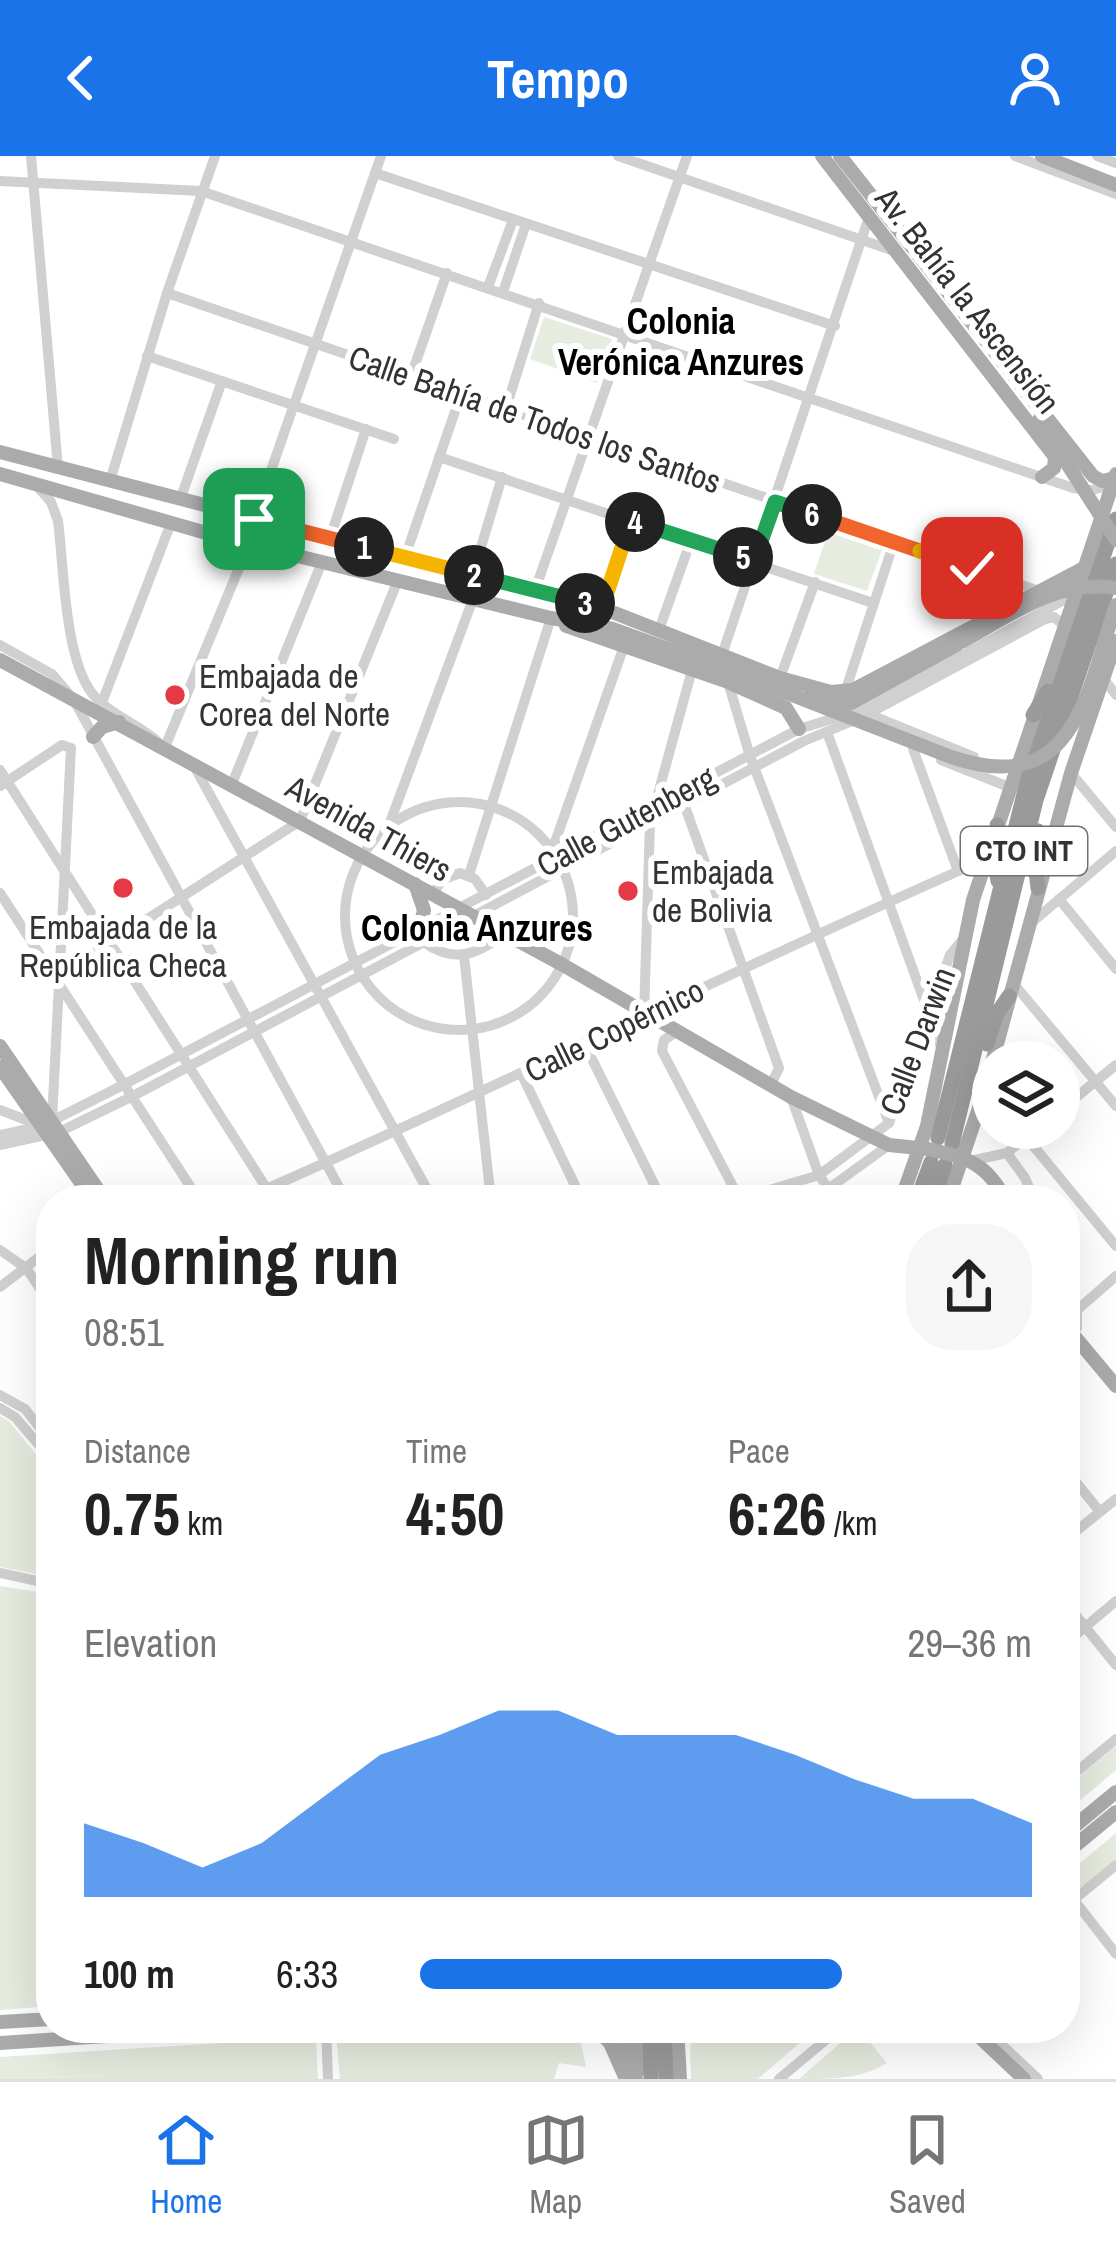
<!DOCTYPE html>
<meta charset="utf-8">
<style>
body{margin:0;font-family:"Archivo Narrow",sans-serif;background:#f6f6f6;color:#222;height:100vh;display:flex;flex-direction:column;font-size:45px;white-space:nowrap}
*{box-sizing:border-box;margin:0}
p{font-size:39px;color:#767676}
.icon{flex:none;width:66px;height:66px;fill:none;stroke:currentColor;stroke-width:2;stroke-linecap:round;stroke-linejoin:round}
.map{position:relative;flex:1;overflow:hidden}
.sheet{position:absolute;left:36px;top:1029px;width:1044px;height:858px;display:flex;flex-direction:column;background:#fff;border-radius:48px;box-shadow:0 12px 48px #0002}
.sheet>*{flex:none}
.fabs{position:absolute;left:972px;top:885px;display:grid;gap:24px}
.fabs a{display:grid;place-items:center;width:108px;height:108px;border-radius:50%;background:#fff;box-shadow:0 12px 48px #0002;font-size:60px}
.pin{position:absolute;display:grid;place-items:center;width:102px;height:102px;color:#fff;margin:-51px;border-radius:24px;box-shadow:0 6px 18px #0006}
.km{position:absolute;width:60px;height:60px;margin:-30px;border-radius:50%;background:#222;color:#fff;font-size:33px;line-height:60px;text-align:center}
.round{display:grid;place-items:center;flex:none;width:126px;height:126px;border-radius:48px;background:#f6f6f6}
.overview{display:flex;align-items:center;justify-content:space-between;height:204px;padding:0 48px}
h1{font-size:66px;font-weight:700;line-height:90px}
.metrics{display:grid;grid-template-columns:repeat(3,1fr);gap:18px;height:204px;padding:12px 48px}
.metrics div{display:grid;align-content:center}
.metrics b{font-size:60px;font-weight:700}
.metrics small{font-size:33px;font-weight:400}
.metrics p{font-size:33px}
.chart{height:336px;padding:24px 48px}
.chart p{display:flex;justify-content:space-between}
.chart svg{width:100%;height:216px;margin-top:12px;fill:#1a73e8;opacity:.7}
ul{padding:0 48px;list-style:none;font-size:39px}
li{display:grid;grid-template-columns:192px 144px 1fr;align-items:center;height:90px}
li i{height:30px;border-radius:15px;background:#1a73e8}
header{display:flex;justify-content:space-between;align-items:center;height:156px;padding:0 48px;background:#1a73e8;color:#fff;font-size:54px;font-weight:700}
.tab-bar{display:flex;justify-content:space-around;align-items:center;height:168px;border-top:3px solid #e0e0e0;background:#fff;font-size:33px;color:#767676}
.tab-bar a{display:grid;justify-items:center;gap:6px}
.tab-bar .on{color:#1a73e8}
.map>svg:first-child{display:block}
.green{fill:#e6ecdf}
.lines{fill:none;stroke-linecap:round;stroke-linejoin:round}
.minor{stroke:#d0d0d0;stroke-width:10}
.major{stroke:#ababab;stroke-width:14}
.highway{stroke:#9a9a9a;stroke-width:15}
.major-bridge{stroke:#ababab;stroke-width:14}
.split-1-casing{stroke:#fff;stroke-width:24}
.split-2-casing{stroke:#fff;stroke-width:24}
.split-3-casing{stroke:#fff;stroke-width:24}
.split-4-casing{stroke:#fff;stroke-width:24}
.split-5-casing{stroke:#fff;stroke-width:24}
.split-6-casing{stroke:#fff;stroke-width:24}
.split-7-casing{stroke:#fff;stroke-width:24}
.split-8-casing{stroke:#fff;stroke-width:24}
.split-1{stroke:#f0652b;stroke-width:15}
.split-2{stroke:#f5b400;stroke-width:15}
.split-3{stroke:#22a559;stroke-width:15}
.split-4{stroke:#f5b400;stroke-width:15}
.split-5{stroke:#22a559;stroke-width:15}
.split-6{stroke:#22a559;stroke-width:15}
.split-7{stroke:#f0652b;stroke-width:15}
.split-8{stroke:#f5b400;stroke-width:15}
.poi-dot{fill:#e63946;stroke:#fff;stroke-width:4.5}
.labels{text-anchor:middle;stroke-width:12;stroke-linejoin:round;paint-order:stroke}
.shield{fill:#fff;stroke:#707070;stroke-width:3}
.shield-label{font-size:30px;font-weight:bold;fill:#333}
.street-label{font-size:33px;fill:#333;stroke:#fff}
.poi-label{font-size:33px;fill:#333;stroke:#fff;text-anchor:start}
.neighbourhood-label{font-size:36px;font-weight:bold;fill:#000;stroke:#fff}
</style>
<header><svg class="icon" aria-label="back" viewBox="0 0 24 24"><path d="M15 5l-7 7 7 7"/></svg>Tempo<svg class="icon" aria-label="person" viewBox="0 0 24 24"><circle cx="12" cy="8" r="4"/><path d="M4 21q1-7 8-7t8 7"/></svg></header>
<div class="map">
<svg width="1116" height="1923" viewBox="0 0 1116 1923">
<rect width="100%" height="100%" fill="#fff"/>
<g class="green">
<polygon points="544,161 612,183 597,227 530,203"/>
<polygon points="828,376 882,394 867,435 814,418"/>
<polygon points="0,1260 9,1265 51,1317 51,1421 0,1411"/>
<polygon points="0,1430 51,1438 51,1850 0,1854"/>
<polygon points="1116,1590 1116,1614 1065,1657 1065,1632"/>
<polygon points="1116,1677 1116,1703 1081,1732 1068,1717"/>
<polygon points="398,1872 578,1872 586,1911 559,1907 554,1923 340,1923 336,1877"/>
<polygon points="697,1872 817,1872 758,1923 691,1923 690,1890"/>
<path d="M854 1875 864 1887 868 1884 887 1907C862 1923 832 1923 799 1923Z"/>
<polygon points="316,1881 318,1923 0,1923 0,1901"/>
</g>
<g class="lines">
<g class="minor">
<polyline points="31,0 58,312"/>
<polyline points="618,0 897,96"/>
<polyline points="1015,0 1116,38"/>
<polyline points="1097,0 1116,7"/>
<polyline points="375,17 835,170"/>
<polyline points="0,25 201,35 1073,332 1092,334 1112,329"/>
<polyline points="488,131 513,64"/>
<polyline points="503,136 526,68"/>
<polyline points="167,137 1039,435"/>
<polyline points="147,200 394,283"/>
<polyline points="411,220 447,117"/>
<polyline points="506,252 539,147"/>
<polyline points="439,301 873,447"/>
<polyline points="110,325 167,137 215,0"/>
<path d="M35 328 51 346 58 365C64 410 64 509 96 542 113 560 139 568 158 586"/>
<polyline points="180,344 222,225"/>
<polyline points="254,363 381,0"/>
<polyline points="330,382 366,273"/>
<polyline points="405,401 461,238"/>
<polyline points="473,418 502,321"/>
<polyline points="535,434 687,0"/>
<polyline points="602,452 632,365"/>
<polyline points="659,474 691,384"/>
<polyline points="0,489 52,518 74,544 346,1044"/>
<polyline points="722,499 869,61"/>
<polyline points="780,522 815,426"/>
<polyline points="1103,522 1116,539"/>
<polyline points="728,526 750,600 889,967"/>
<polyline points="845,536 894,386"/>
<polyline points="101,549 171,367"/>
<polyline points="877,553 1045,463 1054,461 1063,469"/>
<polyline points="868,558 974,601"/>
<polyline points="827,576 942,894"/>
<polyline points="165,591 249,388"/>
<polyline points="913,593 958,715"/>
<polyline points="941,604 1009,631"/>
<polyline points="193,608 433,1044"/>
<polyline points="0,614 274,1044"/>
<polyline points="1071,617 1116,671"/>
<polyline points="232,628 322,406"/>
<polyline points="0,630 62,589 71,592 52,965"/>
<polyline points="683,645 779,912 770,930"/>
<circle cx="459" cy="760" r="114"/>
<polyline points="389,669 473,443"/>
<polyline points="553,692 624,490"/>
<polyline points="469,719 551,462"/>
<polyline points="0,737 199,1044"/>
<polyline points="433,738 442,724 460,717 475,723 486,739"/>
<polyline points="1059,743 1116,813"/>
<polyline points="1030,768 1116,695"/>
<path d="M425 787C454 808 479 798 505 777"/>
<polyline points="464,800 491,1044"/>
<polyline points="57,821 300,665 398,424"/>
<polyline points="1013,827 1116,950"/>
<polyline points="644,859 650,667 692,514"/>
<polyline points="676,876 664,884 662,895 740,1044"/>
<polyline points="585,889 662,1044"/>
<polyline points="522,919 582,1044"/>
<polyline points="791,941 819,1019 836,1044"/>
<polyline points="0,954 39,969"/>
<polyline points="1059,955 1116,909"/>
<polyline points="0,979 42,970 125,928 799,573 861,554 1073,439"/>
<polyline points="1026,981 1116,1090"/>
<polyline points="0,989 59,976 133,940 804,585 855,564"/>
<polyline points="1007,997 1025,1022 1034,1044"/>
<polyline points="970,1005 1007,997 1037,972"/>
<path d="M241 1044C492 935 735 812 986 703"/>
<polyline points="736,1044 819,1019 889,967 950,799 964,782"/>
<polyline points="788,1044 828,1033 889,989"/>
<polyline points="0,1094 26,1112 51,1149"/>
<polyline points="0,1131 51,1092"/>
<polyline points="1077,1172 1077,1154 1116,1120"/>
<polyline points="0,1239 25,1253 51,1286"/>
<polyline points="0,1252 15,1261 51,1303"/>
<polyline points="1065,1312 1100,1356"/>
<polyline points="1065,1384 1116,1343"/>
<polyline points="0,1417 51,1428"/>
<polyline points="1065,1446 1116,1509"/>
<polyline points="1065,1488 1116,1445"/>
<polyline points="1065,1625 1116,1583"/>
<polyline points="1074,1744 1116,1798"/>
<polyline points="1065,1751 1116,1709"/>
<polyline points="326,1872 328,1923"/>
<polyline points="984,1872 1038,1923"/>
<polyline points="779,1923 840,1872"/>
</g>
<g class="major">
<polyline points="822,0 1055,301 1054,312 1042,321"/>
<polyline points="840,0 1093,320 1102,325 1115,322"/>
<polyline points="1042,0 1116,29"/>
<polyline points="0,296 602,452 780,522 831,536 853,534 1082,413"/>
<polyline points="0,318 224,382 551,462 613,473 738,518"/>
<polyline points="566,470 728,526 786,552 799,573"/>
<polyline points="0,504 563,809 791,941 889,989 928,993"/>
<polyline points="811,538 830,546 851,547 958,488"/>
<polyline points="93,581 102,571 119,566"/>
<polyline points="415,728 424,754 419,774"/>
<polyline points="0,890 105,1044"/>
<polyline points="0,911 93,1044"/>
<polyline points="901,1044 927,970 973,744 1116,318"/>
<polyline points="948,1044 982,943 1071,617 1116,485"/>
<polyline points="1065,1169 1116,1230"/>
<polyline points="1065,1678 1116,1636"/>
<polyline points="1065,1698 1116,1656"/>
<polyline points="0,1866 51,1863"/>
<polyline points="596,1872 610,1887 626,1923"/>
<polyline points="620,1872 636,1923"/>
<polyline points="638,1872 638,1915"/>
<polyline points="677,1872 680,1923"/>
<polyline points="970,1872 1024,1923"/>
<polyline points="0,1887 229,1872"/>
</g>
<g class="highway">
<polyline points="1033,559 1048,535"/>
<path d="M997 669C1001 689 993 705 998 725"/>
<polyline points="1038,675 1034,699 1038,732"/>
<polyline points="987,888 996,859 1009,840"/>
<polyline points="938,982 1027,626 1116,363"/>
<polyline points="952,988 1036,644 1116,408"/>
<polyline points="917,1044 931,1006"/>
<polyline points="933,1044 945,1009"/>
<polyline points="650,1872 651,1923"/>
<polyline points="664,1872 666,1923"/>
</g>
<g class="major-bridge">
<polyline points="1039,264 1116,384"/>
<path d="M963 485C1012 458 1058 423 1116 432"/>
<path d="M738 518 951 601C1075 643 1086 539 1116 449"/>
<path d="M928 993C965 1001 988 1007 1005 1044"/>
</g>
</g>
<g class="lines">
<defs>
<polyline id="split-1" points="254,363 364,391"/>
<polyline id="split-2" points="364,391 474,419"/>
<polyline id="split-3" points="474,419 585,447"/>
<polyline id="split-4" points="585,447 602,452 628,373 632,365 635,366"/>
<polyline id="split-5" points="635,366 743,401"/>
<polyline id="split-6" points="743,401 754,405 775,346 812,358"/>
<polyline id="split-7" points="812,358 920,395"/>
<polyline id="split-8" points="920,395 972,412"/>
</defs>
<use href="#split-1" class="split-1-casing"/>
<use href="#split-2" class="split-2-casing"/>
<use href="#split-3" class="split-3-casing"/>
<use href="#split-4" class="split-4-casing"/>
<use href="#split-5" class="split-5-casing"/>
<use href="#split-6" class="split-6-casing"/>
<use href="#split-7" class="split-7-casing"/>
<use href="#split-8" class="split-8-casing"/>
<use href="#split-1" class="split-1"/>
<use href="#split-2" class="split-2"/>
<use href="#split-3" class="split-3"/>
<use href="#split-4" class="split-4"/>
<use href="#split-5" class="split-5"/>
<use href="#split-6" class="split-6"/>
<use href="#split-7" class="split-7"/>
<use href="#split-8" class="split-8"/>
</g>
<g class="poi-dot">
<circle cx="175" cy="539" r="12"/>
<circle cx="123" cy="732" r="12"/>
<circle cx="628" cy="735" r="12"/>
</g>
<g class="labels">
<rect class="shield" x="961" y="671" width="126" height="48" rx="9"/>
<g class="shield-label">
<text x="1024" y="705">CTO INT</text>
</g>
<g class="street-label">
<text transform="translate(968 144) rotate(52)" y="12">Av. Bahía la Ascensión</text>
<text transform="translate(535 263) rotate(19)" y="12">Calle Bahía de Todos los Santos</text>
<text transform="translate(626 665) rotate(-28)" y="12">Calle Gutenberg</text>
<text transform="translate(369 672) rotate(29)" y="12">Avenida Thiers</text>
<text transform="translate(614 874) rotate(-26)" y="12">Calle Copérnico</text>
<text transform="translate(917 885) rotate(-69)" y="12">Calle Darwin</text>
</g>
<g class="poi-label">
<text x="199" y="532">Embajada de<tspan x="199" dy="38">Corea del Norte</tspan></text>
<text x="652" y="728">Embajada<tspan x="652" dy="38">de Bolivia</tspan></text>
<text x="123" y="783" text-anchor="middle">Embajada de la<tspan x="123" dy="38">República Checa</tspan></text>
</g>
<g class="neighbourhood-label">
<text x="681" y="178">Colonia<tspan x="681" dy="41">Verónica Anzures</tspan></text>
<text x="477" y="785">Colonia Anzures</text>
</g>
</g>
</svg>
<div class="fabs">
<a><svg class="icon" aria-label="layers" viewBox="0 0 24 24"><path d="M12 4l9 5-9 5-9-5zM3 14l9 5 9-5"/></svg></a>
</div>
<div class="pin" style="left:254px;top:363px;background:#1e9e55"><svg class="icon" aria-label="arrive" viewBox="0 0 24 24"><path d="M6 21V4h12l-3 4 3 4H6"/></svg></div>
<div class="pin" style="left:972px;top:412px;background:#d93025"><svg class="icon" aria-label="check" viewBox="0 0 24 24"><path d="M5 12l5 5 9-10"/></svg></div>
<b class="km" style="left:364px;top:391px">1</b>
<b class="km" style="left:474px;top:419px">2</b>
<b class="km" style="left:585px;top:447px">3</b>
<b class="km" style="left:635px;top:366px">4</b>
<b class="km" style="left:743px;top:401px">5</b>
<b class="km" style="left:812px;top:358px">6</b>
<section class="sheet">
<div class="overview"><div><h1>Morning run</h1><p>08:51</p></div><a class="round"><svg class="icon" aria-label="share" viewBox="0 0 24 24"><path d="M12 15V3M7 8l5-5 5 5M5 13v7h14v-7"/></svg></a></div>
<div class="metrics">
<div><p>Distance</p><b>0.75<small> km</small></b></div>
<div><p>Time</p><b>4:50</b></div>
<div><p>Pace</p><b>6:26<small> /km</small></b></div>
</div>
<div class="chart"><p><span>Elevation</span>29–36 m</p>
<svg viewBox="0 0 160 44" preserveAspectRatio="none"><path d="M0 44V29L10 33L20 38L30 33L40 24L50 15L60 11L70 6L80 6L90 11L100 11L110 11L120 15L130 20L140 24L150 24L160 29V44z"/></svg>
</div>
<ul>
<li><b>100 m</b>6:33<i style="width:69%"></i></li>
</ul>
</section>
</div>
<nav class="tab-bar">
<a class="on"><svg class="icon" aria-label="home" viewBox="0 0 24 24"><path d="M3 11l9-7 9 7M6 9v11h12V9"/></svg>Home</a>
<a><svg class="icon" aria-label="map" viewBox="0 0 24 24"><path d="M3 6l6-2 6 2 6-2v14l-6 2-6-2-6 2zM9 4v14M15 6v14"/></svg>Map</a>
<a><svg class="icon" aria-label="saved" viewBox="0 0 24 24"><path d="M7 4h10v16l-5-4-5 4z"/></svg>Saved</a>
</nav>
